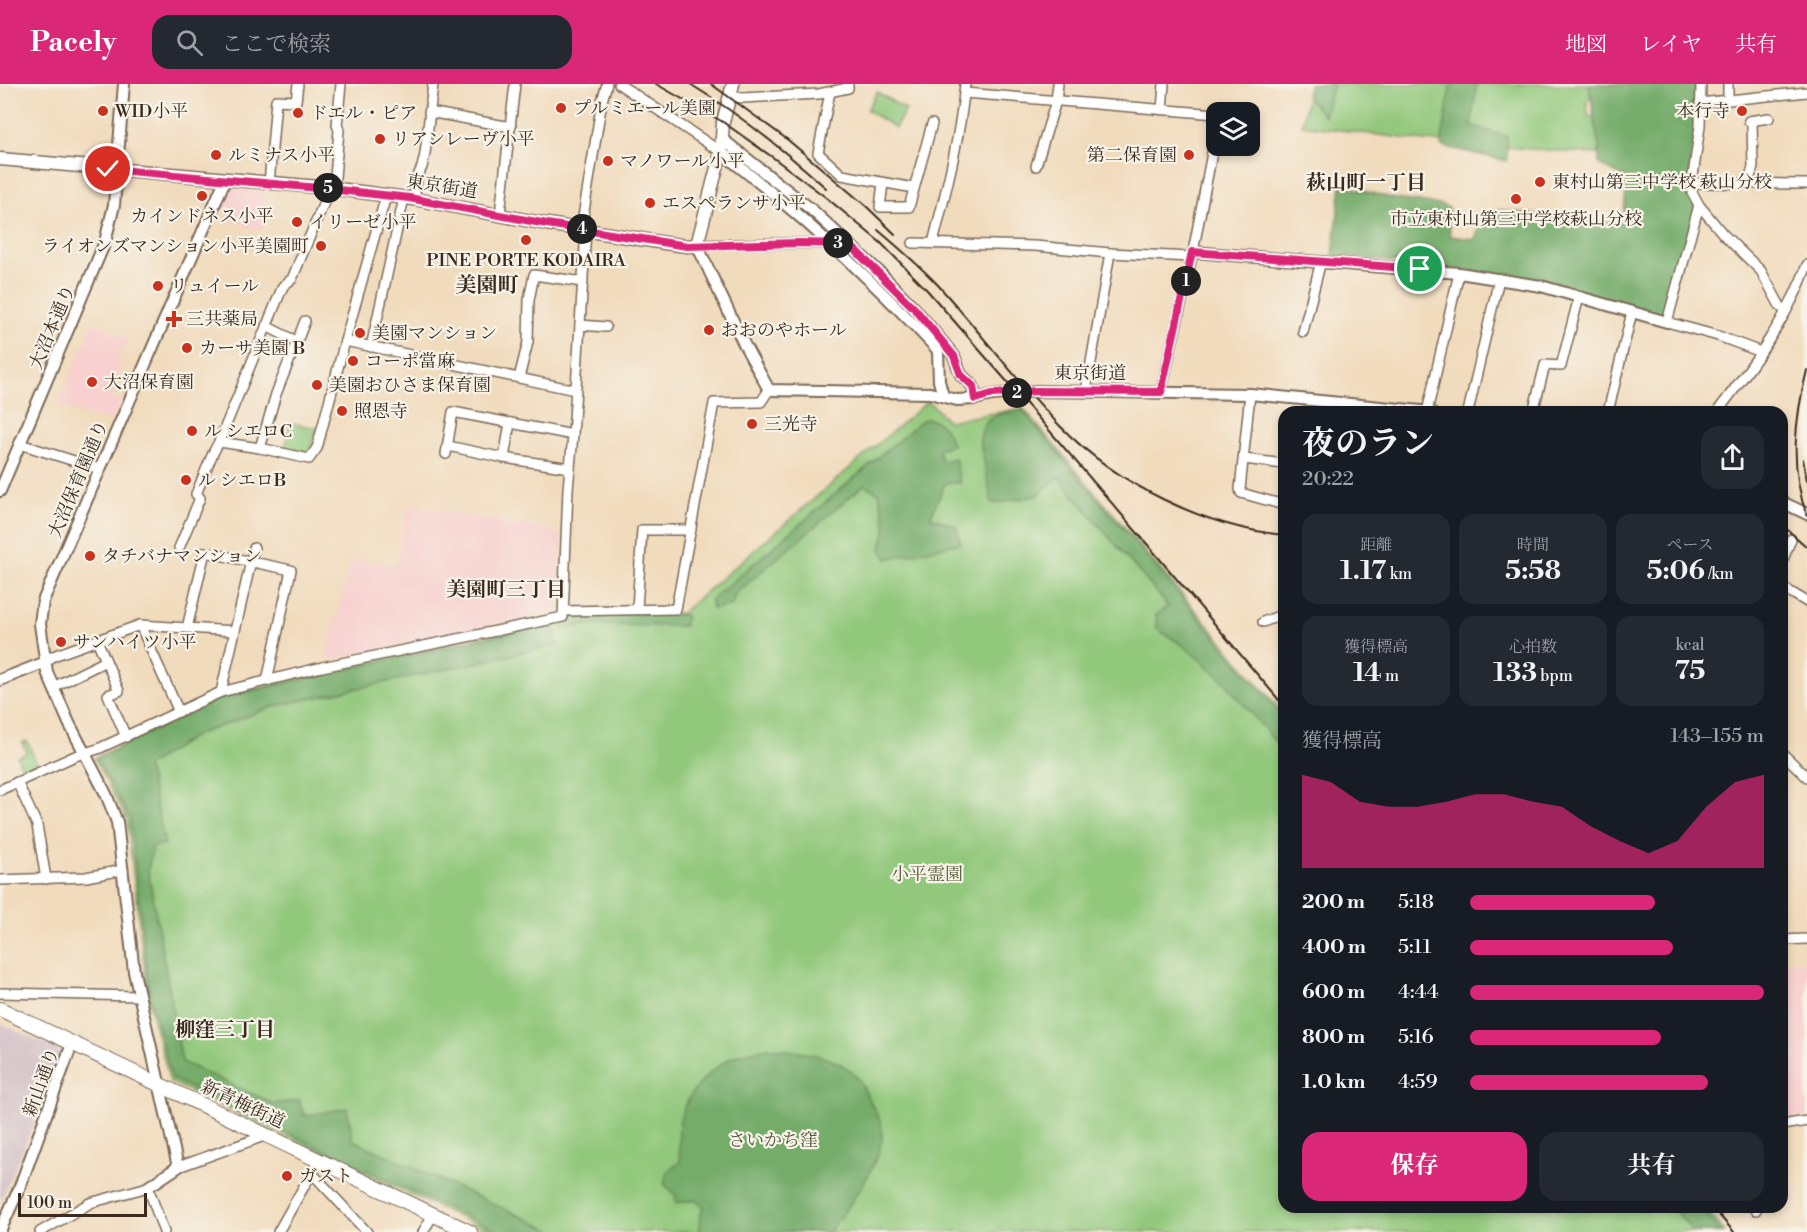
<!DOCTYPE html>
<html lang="ja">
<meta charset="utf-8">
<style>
body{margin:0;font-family:"Libre Bodoni","Noto Serif JP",serif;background:#242831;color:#f1f3f6;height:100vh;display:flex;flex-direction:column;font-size:22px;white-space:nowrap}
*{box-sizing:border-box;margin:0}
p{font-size:20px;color:#9ea1a6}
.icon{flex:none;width:33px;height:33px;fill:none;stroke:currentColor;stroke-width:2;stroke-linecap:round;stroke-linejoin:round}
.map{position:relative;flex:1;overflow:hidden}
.panel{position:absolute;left:1278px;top:322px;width:510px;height:807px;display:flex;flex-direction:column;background:#171b24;border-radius:18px;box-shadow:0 3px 9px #0003}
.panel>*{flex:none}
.controls{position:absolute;left:1206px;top:18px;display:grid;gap:12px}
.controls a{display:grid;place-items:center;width:54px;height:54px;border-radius:12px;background:#171b24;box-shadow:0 3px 9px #0003;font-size:30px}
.scale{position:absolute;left:18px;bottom:15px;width:129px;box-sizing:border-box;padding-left:6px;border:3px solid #3b2a1e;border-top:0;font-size:16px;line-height:21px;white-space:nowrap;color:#3b2a1e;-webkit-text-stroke:4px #f7f3e8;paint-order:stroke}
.pin{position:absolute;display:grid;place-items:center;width:51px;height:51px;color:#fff;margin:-26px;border:3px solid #fff;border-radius:50%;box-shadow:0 2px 6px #0007}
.km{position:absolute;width:30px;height:30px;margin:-15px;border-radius:50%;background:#222;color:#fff;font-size:16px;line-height:30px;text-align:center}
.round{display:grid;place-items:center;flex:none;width:63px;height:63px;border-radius:18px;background:#242831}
.overview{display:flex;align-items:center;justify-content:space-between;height:102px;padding:0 24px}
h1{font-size:33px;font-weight:700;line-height:45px}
.figures{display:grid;grid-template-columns:repeat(3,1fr);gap:9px;height:102px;padding:6px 24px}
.figures div{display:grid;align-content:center;border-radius:15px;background:#242831;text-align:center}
.figures b{font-size:26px;font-weight:700}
.figures small{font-size:16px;font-weight:400}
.figures p{font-size:16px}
.chart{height:168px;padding:12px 24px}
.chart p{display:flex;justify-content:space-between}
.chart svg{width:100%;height:108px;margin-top:6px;fill:#db2777;opacity:.7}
.button{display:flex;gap:12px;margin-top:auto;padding:12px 24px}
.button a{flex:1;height:69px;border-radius:18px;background:#db2777;color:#fff;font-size:24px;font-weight:700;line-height:69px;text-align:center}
.button a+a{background:#242831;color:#f1f3f6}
ul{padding:0 24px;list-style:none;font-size:20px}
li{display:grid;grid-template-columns:96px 72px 1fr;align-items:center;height:45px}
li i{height:15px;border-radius:8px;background:#db2777}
header{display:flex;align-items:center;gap:36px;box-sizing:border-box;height:84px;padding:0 30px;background:#db2777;color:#fff}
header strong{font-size:28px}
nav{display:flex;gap:33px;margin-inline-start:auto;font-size:21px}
.search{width:420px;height:54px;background:#242831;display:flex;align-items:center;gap:15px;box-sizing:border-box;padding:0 21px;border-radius:18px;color:#9ea1a6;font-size:22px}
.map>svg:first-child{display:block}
.built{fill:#f7d0cf}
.industrial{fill:#d2bec5}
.green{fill:#92c87b;stroke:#66794c;stroke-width:1.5}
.forest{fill:#75ac6b;stroke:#586b44;stroke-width:1.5}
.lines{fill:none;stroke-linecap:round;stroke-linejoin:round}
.minor-casing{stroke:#7b6856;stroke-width:12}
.tertiary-casing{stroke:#7b6856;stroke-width:14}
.secondary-casing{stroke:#7b6856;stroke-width:15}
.primary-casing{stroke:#7b6856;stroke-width:16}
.minor{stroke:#fff;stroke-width:9}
.tertiary{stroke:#fff;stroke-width:10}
.secondary{stroke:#fff;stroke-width:12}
.primary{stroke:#fff;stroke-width:14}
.rail{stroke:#3b2a1e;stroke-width:2}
.route-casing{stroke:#fff;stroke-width:12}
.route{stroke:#db2777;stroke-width:8}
.poi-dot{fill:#c8321e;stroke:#f7f3e8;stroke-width:2}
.labels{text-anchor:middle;stroke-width:4.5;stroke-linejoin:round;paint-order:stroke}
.poi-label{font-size:18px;fill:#3b2a1e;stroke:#f7f3e8;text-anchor:start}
.street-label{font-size:18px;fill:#3b2a1e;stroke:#f7f3e8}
.park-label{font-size:18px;fill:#55593a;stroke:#f7f3e8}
.neighbourhood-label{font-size:20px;font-weight:bold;fill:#3b2a1e;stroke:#f7f3e8}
.quarter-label{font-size:21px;font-weight:bold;fill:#3b2a1e;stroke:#f7f3e8}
</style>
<header>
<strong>Pacely</strong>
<div class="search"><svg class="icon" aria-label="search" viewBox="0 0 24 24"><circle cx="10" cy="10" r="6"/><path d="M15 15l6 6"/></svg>ここで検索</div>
<nav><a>地図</a><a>レイヤ</a><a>共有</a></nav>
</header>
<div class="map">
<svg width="1807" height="1148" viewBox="0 0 1807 1148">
<rect width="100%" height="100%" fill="#f7f3e8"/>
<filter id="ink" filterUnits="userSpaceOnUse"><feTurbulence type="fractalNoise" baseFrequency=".0167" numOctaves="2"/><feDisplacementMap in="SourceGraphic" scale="12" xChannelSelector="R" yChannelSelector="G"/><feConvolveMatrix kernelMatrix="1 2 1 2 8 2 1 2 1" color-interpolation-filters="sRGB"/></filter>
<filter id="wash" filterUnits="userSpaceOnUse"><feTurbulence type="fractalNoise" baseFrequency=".008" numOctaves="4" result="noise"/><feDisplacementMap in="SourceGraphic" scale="24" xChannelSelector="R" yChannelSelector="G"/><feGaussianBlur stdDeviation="1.35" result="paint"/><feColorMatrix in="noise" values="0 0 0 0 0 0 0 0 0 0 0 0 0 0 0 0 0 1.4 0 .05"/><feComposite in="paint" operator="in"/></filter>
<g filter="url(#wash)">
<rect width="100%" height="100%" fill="#f1dbbd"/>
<g class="built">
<polygon points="229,103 268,108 264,146 250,144 224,134 228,127 219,123"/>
<polygon points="93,239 128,254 117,279 123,283 111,313 119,317 122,316 114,336 101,335 58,321"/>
<polygon points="412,422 555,447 562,452 558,525 555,528 330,576 327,573 351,477 354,476 397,482 406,428"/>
<polygon points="1807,877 1807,1032 1782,1036 1782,879"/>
</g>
<polygon class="industrial" points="0,939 65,969 0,1118"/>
<g class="green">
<polygon points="1310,0 1607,0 1587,16 1588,32 1624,41 1608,71 1425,57 1302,41"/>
<polygon points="877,8 906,26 895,44 867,26"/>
<polygon points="928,317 948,337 1023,324 1284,630 1284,1124 1705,1124 1725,1148 491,1148 170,998 148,916 127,736 94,674 217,613 410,568 565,535 568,526 681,529"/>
<polygon points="290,339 318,344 309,368 305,370 285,367"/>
<polygon points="27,657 37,679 23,685 17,673 27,669 22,659"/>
</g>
<g class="forest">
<polygon points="1309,0 1333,0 1324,32 1306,12"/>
<polygon points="1451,0 1477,0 1471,41 1507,53 1507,77 1441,62"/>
<polygon points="1589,0 1696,0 1695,45 1687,111 1696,125 1664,232 1524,193 1333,171 1341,101 1395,115 1442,121 1449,124 1450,152 1475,155 1486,128 1503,126 1593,139 1623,138 1627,95 1599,80 1599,64"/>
<path d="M1022 326 1284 634V668L1223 596 1184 562 1157 545 1156 531 1168 522 1058 393 1037 412 992 420 980 357C982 329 1000 330 1022 326Z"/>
<path d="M926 335C941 335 949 348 952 361L938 365 941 377 955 374 960 399H945C941 411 935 420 931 433L956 442 961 459 887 475 881 465 886 443 879 409 864 401 735 510 732 521 712 525 711 516 921 337Z"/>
<polygon points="570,528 686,531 685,542 582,541 563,545 563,539"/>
<polygon points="554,539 558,561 276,622 196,651 147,682 165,760 152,763 148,786 182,978 274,1020 299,1016 304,1032 347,1024 353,1056 555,1148 499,1148 172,995 150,913 130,735 97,675 219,614"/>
<path d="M770 964C798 967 841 971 859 996 864 1004 867 1013 872 1021 879 1034 885 1045 881 1060 872 1094 849 1121 829 1148H700V1131L704 1123 696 1116 676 1119 675 1110 664 1100 667 1088 680 1078C679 1064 677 1046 681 1032 690 1005 712 982 737 971 747 967 759 966 770 964Z"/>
<polygon points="1673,1124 1701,1124 1721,1148 1693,1148"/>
</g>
</g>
<g filter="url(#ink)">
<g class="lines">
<defs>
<g id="minor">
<polyline points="619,0 721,68"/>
<polyline points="1701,0 1700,42 1692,99 1692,108 1699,121 1667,238 1718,252 1761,268"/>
<polyline points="830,8 818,69 842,91 914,104"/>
<polyline points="965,9 1216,30"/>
<polyline points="731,12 742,14 819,10 848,4 848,0"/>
<polyline points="1728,16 1728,0"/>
<polyline points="1700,19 1807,8"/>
<polyline points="1162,26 1164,0"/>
<polyline points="429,28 511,43"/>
<polyline points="1749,37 1769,34"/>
<polyline points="1036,82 1056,17 1058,0"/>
<polyline points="883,99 880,123 909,123 932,40"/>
<polyline points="1692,99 1807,100"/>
<polyline points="269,100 276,16 296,17 298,0"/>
<polyline points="1748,100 1753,83 1752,37"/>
<polyline points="334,105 339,46 337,41 341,0"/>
<polyline points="414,115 417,94 422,83 425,70 433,0"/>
<polyline points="1699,121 1723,150 1761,187 1780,222 1785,227"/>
<polyline points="500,130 515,0"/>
<polyline points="581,145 602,17 607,0"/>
<polyline points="913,159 1035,162 1110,169 1191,173"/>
<path d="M933 159C946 107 960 54 965 0"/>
<polyline points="697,161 798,159 849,160"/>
<polyline points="580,241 606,243"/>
<polyline points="266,242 296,257"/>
<polyline points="1303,248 1321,177"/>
<polyline points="345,257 575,306"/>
<polyline points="371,263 404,114"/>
<polyline points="519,294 528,258 529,216 534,191 583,198"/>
<polyline points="1086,307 1110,169"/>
<polyline points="1161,308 1193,168 1216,48"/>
<polyline points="1250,310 1240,405 1241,409 1284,421"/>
<polyline points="1427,328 1459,189"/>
<polyline points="1468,328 1499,195"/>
<polyline points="1533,328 1545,281 1561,282 1579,213"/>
<polyline points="1608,328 1632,228"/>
<path d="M1717 328C1750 285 1789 233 1807 181"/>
<polyline points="219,358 260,364 309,375 317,364 345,257 386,112"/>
<polyline points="20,360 100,385"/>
<polyline points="448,362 504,374 510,339"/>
<polyline points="260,364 276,310 305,237"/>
<polyline points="446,370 453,328 573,351"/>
<polyline points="504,374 570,384"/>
<polyline points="1244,375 1284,380"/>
<polyline points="179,464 200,414 196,410 213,369 219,358 283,202 292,195 330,104"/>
<polyline points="1782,478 1791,455"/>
<polyline points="1782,503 1807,518"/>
<polyline points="637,525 642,446 691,446"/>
<polyline points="564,527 676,525 714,319 761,318 769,306"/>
<polyline points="1263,538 1284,530"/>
<polyline points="140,541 179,628"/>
<polyline points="187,544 205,468 291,486 267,597"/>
<polyline points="97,556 119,607 108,611 126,653"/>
<polyline points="46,578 53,572 140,541 234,547"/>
<polyline points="53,603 106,577"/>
<polyline points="221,608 254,464"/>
<polyline points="1782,669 1807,693"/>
<polyline points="17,698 37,741 46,795"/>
<polyline points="0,706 75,672 98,665 221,608 322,583 563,533 568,405 573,351 586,146"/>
<polyline points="0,796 86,793 123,786"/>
<polyline points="1782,856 1807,855"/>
<polyline points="0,909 139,912"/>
<polyline points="1782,1041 1807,1037"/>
<polyline points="178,1083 267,1051"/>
<polyline points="312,1089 367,1148"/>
<polyline points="1756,1124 1756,1126"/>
<polyline points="40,1148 90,1119 148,1103 164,1148"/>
<polyline points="278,1148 319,1076"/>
<polyline points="423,1148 433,1131"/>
</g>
<g id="tertiary">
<polyline points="722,55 812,126 879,188 915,225 954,272 961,291 973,302 975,315"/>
<path d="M721 68C798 128 870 193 936 264L938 268 939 297 943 312"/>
<polyline points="697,161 744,260 769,306 930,309 957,316 975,315 992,311 1036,307 1250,310 1431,328"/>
<polyline points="1193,168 1459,189 1541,202 1667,238"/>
<polyline points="0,407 105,158 114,121 124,0"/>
<polyline points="1782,418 1807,430"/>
<polyline points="0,596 46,578"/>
<polyline points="148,1103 178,1083 134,888 117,738 106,710 69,639 47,588 40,540 43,517 225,96"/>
<polyline points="0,1147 19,1105 72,960"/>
</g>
<polyline id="secondary" points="0,75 330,104 414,115 547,140 665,159 687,162 697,161 721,68 723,38 733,0"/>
<polyline id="primary" points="0,925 470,1148"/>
</defs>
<use href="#minor" class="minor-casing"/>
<use href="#tertiary" class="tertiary-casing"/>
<use href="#secondary" class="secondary-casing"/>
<use href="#primary" class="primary-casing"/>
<use href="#minor" class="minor"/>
<use href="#tertiary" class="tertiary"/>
<use href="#secondary" class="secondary"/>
<use href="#primary" class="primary"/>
<g class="rail">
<polyline points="656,0 723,38 775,75 828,115 881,159 927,206 1017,309 1147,460 1284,622"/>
<path d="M690 0C739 30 783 65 826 104"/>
<polyline points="711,0 788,56 866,122 895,150"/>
<path d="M878 146C898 163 919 181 938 201 979 247 1017 297 1060 342 1117 400 1203 443 1284 451"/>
<path d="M1807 286C1795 335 1789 383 1807 432"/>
<polyline points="1803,375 1807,397"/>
<polyline points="1782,441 1807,463"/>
<polyline points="1713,1124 1734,1148"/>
</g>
</g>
</g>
<g class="lines" filter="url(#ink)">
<defs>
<polyline id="route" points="108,85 330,105 409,114 547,140 687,162 798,159 849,160 915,225 940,255 954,272 961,291 973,302 975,315 992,310 1036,307 1161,308 1192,168 1420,185"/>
</defs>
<use href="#route" class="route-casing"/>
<use href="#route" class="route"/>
</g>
<g class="poi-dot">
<circle cx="561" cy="24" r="6"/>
<circle cx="103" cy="27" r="6"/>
<circle cx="1742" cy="27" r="6"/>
<circle cx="298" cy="29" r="6"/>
<circle cx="380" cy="55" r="6"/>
<circle cx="216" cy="71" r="6"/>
<circle cx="1189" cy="71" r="6"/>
<circle cx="608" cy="77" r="6"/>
<circle cx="1540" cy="98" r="6"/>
<circle cx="202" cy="112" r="6"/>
<circle cx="1516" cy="115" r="6"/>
<circle cx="650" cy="119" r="6"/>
<circle cx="297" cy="138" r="6"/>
<circle cx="526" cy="156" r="6"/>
<circle cx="321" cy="162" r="6"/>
<circle cx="158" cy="202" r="6"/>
<path d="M171 226h6v6h6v6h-6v6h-6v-6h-6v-6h6z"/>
<circle cx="709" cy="246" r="6"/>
<circle cx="360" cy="249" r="6"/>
<circle cx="187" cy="264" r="6"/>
<circle cx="353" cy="277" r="6"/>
<circle cx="92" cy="298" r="6"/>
<circle cx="317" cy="301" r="6"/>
<circle cx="342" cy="327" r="6"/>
<circle cx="752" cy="340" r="6"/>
<circle cx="192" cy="347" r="6"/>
<circle cx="186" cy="396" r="6"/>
<circle cx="90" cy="472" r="6"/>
<circle cx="61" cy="558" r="6"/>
<circle cx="287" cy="1092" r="6"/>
</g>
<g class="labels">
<g class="poi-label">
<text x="573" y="30">プルミエール美園</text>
<text x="115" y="33">WID小平</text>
<text x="1730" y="33" text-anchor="end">本行寺</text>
<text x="310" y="35">ドエル・ピア</text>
<text x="392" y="61">リアンレーヴ小平</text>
<text x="228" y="77">ルミナス小平</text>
<text x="1177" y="77" text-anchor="end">第二保育園</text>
<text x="620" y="83">マノワール小平</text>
<text x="1552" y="104">東村山第三中学校 萩山分校</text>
<text x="662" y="125">エスペランサ小平</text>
<text x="202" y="138" text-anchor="middle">カインドネス小平</text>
<text x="1516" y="141" text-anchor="middle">市立東村山第三中学校萩山分校</text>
<text x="309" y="144">イリーゼ小平</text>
<text x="309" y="168" text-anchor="end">ライオンズマンション小平美園町</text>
<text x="526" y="182" text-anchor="middle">PINE PORTE KODAIRA</text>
<text x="170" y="208">リュイール</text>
<text x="186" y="241">三共薬局</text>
<text x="721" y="252">おおのやホール</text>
<text x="372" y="255">美園マンション</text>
<text x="199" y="270">カーサ美園 B</text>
<text x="365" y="283">コーポ當麻</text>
<text x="104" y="304">大沼保育園</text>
<text x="329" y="307">美園おひさま保育園</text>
<text x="354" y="333">照恩寺</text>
<text x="764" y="346">三光寺</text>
<text x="204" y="353">ル シエロC</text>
<text x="198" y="402">ル シエロB</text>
<text x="102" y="478">タチバナマンション</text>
<text x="73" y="564">サンハイツ小平</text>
<text x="299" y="1098">ガスト</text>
</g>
<g class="street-label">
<text transform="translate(442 102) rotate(9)" y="6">東京街道</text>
<text transform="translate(52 243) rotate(-67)" y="6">大沼本通り</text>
<text x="1090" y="295">東京街道</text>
<text transform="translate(78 395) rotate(-67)" y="6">大沼保育園通り</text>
<text transform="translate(41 998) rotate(-70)" y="6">新山通り</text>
<text transform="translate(243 1020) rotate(25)" y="6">新青梅街道</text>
</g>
<g class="park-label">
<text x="927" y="796">小平霊園</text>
<text x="773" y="1062">さいかち窪</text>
</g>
<g class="neighbourhood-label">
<text x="1366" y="105">萩山町一丁目</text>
<text x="506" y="512">美園町三丁目</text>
<text x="225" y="952">柳窪三丁目</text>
</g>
<g class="quarter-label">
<text x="487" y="208">美園町</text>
</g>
</g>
</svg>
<div class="controls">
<a><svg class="icon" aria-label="layers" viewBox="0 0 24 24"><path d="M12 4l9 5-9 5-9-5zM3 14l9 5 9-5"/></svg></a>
</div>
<div class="scale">100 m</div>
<div class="pin" style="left:1420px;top:185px;background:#1e9e55"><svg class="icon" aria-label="arrive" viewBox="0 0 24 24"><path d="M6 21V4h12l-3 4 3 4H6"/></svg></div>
<div class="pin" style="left:108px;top:85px;background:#d93025"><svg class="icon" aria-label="check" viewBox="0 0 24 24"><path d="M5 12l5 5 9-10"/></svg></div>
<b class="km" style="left:1186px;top:197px">1</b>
<b class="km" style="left:1017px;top:309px">2</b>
<b class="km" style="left:838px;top:159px">3</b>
<b class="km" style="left:582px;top:145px">4</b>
<b class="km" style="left:328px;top:104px">5</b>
<section class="panel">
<div class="overview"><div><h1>夜のラン</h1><p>20:22</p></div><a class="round"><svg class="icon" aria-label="share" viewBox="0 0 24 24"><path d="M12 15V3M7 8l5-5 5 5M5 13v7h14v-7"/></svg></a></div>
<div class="figures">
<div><p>距離</p><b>1.17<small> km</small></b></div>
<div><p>時間</p><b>5:58</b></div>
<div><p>ペース</p><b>5:06<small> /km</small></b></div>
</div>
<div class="figures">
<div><p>獲得標高</p><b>14<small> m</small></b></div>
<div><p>心拍数</p><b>133<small> bpm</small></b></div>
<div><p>kcal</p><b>75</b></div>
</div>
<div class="chart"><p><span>獲得標高</span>143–155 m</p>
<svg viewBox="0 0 160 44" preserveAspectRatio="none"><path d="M0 44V6L10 9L20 17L30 19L40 19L50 17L60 14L70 14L80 17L90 19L100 27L110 33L120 38L130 33L140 19L150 9L160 6V44z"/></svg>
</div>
<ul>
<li><b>200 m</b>5:18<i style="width:63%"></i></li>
<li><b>400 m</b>5:11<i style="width:69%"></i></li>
<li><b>600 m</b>4:44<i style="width:100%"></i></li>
<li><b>800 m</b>5:16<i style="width:65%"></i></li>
<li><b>1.0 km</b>4:59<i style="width:81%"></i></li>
</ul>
<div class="button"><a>保存</a><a>共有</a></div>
</section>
</div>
